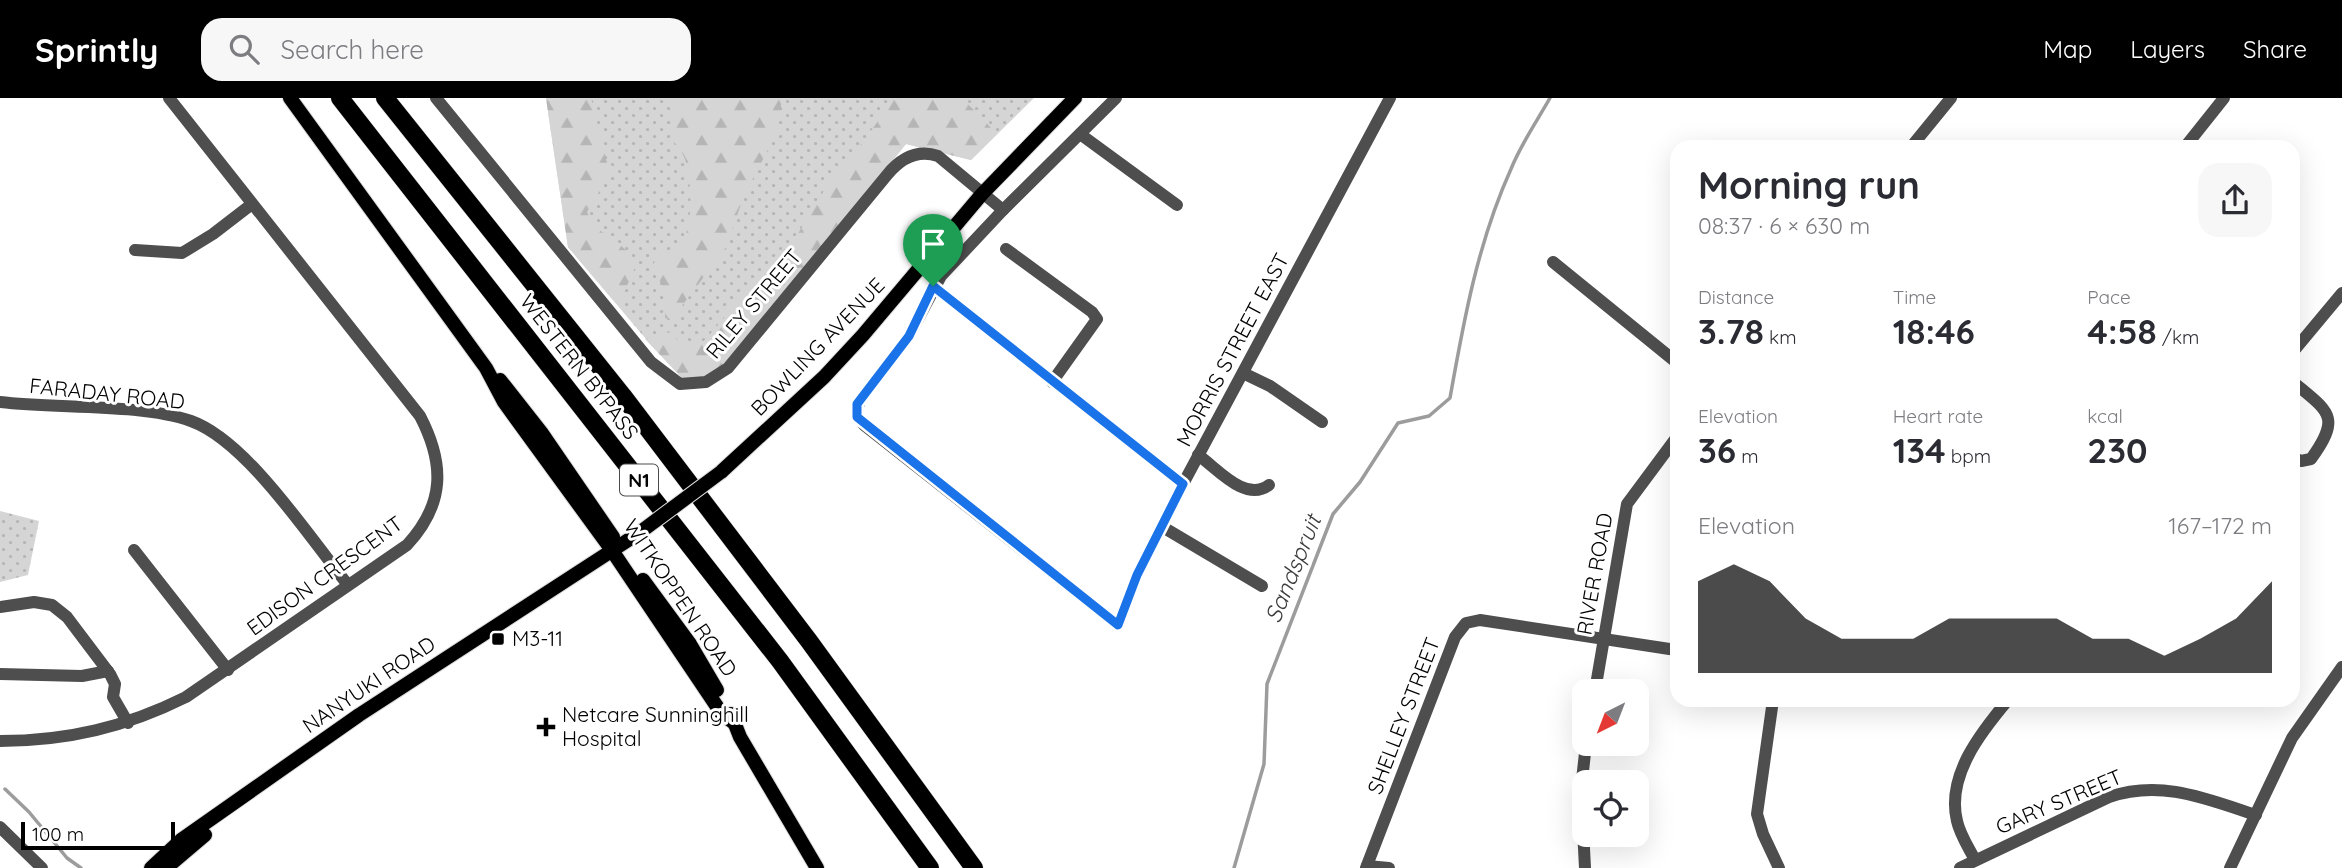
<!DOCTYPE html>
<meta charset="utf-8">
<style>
body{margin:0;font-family:Quicksand,sans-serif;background:#f7f7f7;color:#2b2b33;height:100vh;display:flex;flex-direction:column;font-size:26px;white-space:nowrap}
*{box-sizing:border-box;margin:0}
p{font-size:23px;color:#7c7c81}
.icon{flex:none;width:38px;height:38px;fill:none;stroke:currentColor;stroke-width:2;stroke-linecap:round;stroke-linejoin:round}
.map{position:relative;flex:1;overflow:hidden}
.panel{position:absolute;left:1670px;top:42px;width:630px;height:567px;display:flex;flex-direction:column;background:#fff;border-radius:21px;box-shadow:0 7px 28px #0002}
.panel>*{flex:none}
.needle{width:46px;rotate:222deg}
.fabs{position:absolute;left:1572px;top:581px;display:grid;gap:14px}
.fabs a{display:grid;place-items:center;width:77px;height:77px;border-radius:14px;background:#fff;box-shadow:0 7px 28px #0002;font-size:35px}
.scale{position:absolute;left:21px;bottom:18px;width:154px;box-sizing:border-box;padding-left:7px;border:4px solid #000;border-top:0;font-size:19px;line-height:24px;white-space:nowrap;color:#000;-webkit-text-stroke:5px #fff;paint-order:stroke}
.pin{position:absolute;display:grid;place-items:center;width:60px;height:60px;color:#fff;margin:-72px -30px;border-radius:50% 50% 50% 0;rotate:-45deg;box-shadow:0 0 7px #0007}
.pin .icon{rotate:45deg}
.round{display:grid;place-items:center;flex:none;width:74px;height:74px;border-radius:21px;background:#f7f7f7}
.summary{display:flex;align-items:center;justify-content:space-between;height:119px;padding:0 28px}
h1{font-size:38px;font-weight:700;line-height:52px}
.figures{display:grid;grid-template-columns:repeat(3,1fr);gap:10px;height:119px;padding:7px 28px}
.figures div{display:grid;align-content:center}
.figures b{font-size:35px;font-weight:700}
.figures small{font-size:19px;font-weight:400}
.figures p{font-size:19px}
.chart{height:196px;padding:14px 28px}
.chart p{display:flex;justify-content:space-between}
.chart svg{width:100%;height:126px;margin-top:7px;fill:#000;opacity:.7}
header{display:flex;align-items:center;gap:42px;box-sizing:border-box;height:98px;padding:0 35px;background:#000;color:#fff}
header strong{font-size:33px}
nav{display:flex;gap:38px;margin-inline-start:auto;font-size:24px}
.search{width:490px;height:63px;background:#f7f7f7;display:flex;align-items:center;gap:18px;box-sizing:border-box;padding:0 24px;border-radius:21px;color:#7c7c81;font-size:26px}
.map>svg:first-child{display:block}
.grass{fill:url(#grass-dots)}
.forest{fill:url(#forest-firs)}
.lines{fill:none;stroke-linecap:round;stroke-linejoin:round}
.stream{stroke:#9c9c9c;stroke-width:3.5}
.major-casing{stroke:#dbdbdb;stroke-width:16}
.highway-casing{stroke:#dbdbdb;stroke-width:19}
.minor{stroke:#4e4e4e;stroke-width:12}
.major{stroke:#000;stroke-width:14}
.highway{stroke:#000;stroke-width:18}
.major-bridge-casing{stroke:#dbdbdb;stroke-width:16;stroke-linecap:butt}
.major-bridge{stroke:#000;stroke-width:14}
.route-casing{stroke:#fff;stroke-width:14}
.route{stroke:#1a73e8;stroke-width:9}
.poi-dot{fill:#000;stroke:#fff;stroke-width:2.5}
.labels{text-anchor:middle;stroke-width:6;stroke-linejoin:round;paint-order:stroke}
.shield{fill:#fff;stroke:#4c4c4c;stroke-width:2}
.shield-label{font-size:19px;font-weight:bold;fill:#000}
.street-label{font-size:21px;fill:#000;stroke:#fff}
.poi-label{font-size:21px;fill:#000;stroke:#fff;text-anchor:start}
.water-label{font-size:23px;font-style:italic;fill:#3d3d3d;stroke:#fff}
</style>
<header>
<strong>Sprintly</strong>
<div class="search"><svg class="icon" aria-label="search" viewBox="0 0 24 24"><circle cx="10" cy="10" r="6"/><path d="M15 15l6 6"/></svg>Search here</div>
<nav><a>Map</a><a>Layers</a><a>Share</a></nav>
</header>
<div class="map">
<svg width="2342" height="770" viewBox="0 0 2342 770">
<defs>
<pattern id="grass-dots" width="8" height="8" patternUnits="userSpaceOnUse" patternTransform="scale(1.75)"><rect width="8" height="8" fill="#d5d5d5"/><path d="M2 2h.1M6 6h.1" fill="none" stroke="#b5b5b5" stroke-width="1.8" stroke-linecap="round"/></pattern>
<pattern id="forest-firs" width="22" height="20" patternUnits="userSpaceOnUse" patternTransform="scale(1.75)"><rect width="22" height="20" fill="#d5d5d5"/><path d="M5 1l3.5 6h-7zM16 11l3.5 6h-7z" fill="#b5b5b5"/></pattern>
</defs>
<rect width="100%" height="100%" fill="#fff"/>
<g class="grass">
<polygon points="546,0 1034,0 971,62 906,46 716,279 683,281 651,247 568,149"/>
<polygon points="0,413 39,423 28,477 0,484"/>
</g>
<g class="forest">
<path d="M546 0H591L608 69 605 84 587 114C597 140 625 141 636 167L621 201 613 202 568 149Z"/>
<path d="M673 0H782L777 34 744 98 725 151 672 221 665 220C667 199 666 188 652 173L656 158C667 154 676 151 683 141 694 126 691 78 685 61 682 52 674 47 672 38 670 24 671 13 673 0Z"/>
<polygon points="895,0 962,0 997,36 971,62 906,46 716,279 683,281 645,241 674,233 677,243 686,248 703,244 799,134 834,76 856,53"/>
</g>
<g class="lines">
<g class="stream">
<polyline points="5,691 29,714 67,760 81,770"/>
<path d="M1234 770 1264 666 1267 586 1333 416 1360 384 1398 325 1429 318 1450 300C1464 221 1478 144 1511 71 1521 46 1537 23 1550 0"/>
</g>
<defs>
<g id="major">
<polyline points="290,0 486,270 504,304 611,451 722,616 733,624"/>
<polyline points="500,282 541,334 613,439"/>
<polyline points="721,374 824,279 863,237 982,96 1075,0"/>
<polyline points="643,482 690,546 717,592"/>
<polyline points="731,616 740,639 817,770"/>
<polyline points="151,770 181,742 359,617 639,435"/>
<polyline points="166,770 205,737"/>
</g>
<g id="highway">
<polyline points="340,0 780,563 930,770"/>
<polyline points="385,0 623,298 809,543 974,770"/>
</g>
</defs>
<use href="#major" class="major-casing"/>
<use href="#highway" class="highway-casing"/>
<g class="minor">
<path d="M436 0 651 264 680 286 706 284 728 270 887 77C900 61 917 51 938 58L1003 112"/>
<polyline points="1116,0 1003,112 941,178 909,238 860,302 856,315 864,327 1118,527 1137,477 1183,386 1390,0"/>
<polyline points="1080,36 1177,107"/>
<polyline points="1911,49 1951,0"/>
<polyline points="2185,49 2224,0"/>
<polyline points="1006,151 1092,214 1097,221 1052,284"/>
<polyline points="135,152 182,155 213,136 252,106"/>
<polyline points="1553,164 1676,264"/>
<polyline points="933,188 1183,386"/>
<polyline points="2292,255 2342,195"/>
<polyline points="1243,275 1270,288 1322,324"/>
<path d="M2292 283C2329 314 2342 318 2311 361L2301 363 2292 359"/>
<path d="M0 304C56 311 140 305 191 323 247 343 309 439 348 487"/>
<path d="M1198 357C1217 370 1245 405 1269 387"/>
<polyline points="1161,428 1262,488"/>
<polyline points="134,452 228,572"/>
<polyline points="0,509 34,504 52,507 67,519 110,576 115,586 113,599 128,625"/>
<polyline points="0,576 82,578 108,573"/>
<polyline points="1595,593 1627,406 1676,340"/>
<polyline points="1773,602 1757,716 1763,736 1779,770"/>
<path d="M0 643C67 643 126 629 186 599L407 447C445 406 445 366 420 318L169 0"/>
<polyline points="0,729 42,770"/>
<path d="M1975 762C1969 750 1960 737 1957 723 1946 678 1981 634 2008 602"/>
<polyline points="1367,768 1389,770"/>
<polyline points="1366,770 1455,539 1466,525 1480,522 1676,552"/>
<polyline points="1585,770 1581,691 1586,646"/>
<path d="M1960 770 2109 699C2161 681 2207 701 2256 717"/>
<polyline points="2230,770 2292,640 2342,569"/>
</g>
<use href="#major" class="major"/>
<use href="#highway" class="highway"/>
<defs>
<polyline id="major-bridge" points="639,435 721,374"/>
</defs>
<use href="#major-bridge" class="major-bridge-casing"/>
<use href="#major-bridge" class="major-bridge"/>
</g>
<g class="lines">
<defs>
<polygon id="route" points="933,188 1183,386 1137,477 1118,527 857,319 857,306 909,238"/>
</defs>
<use href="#route" class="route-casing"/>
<use href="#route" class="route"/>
</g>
<g class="poi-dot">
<rect x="491" y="534" width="14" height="14" rx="3.5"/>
<path d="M542.5 618.5h7v7h7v7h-7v7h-7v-7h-7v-7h7z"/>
</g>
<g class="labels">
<rect class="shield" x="620" y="366.5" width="38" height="31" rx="5"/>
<g class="shield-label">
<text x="639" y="389">N1</text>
</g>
<g class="street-label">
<text transform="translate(754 206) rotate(-50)" y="7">RILEY STREET</text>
<text transform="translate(818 249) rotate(-46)" y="7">BOWLING AVENUE</text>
<text transform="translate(1233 252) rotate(-62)" y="7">MORRIS STREET EAST</text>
<text transform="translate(579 269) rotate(52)" y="7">WESTERN BYPASS</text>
<text transform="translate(107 296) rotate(6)" y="7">FARADAY ROAD</text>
<text transform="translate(1595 476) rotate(-80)" y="7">RIVER ROAD</text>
<text transform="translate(325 478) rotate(-36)" y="7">EDISON CRESCENT</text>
<text transform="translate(680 500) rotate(56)" y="7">WITKOPPEN ROAD</text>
<text transform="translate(369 587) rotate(-34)" y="7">NANYUKI ROAD</text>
<text transform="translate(1404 618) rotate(-69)" y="7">SHELLEY STREET</text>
<text transform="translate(2059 704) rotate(-23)" y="7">GARY STREET</text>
</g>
<g class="poi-label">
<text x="512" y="548">M3-11</text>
<text x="562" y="624">Netcare Sunninghill<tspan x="562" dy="24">Hospital</tspan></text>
</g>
<g class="water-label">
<text transform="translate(1293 471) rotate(-68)" y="8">Sandspruit</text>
</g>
</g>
</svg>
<div class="fabs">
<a><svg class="needle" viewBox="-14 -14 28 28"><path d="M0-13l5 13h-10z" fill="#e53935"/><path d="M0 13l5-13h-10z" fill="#7c7c81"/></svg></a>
<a><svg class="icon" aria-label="locate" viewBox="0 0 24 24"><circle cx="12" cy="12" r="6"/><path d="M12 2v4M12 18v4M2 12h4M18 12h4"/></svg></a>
</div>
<div class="scale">100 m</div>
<div class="pin" style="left:933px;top:188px;background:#1e9e55"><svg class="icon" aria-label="arrive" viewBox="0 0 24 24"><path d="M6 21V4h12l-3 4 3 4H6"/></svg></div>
<section class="panel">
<div class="summary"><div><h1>Morning run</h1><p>08:37 · 6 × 630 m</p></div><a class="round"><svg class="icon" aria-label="share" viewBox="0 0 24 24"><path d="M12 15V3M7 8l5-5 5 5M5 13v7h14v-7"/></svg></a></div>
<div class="figures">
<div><p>Distance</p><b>3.78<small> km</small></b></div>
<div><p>Time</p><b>18:46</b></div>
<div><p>Pace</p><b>4:58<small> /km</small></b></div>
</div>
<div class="figures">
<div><p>Elevation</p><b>36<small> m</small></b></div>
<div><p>Heart rate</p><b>134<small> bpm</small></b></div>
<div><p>kcal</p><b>230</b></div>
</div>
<div class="chart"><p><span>Elevation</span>167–172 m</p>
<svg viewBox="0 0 160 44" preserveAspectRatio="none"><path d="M0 44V12L10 6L20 12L30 25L40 32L50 32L60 32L70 25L80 25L90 25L100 25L110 32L120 32L130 38L140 32L150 25L160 12V44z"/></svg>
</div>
</section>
</div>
